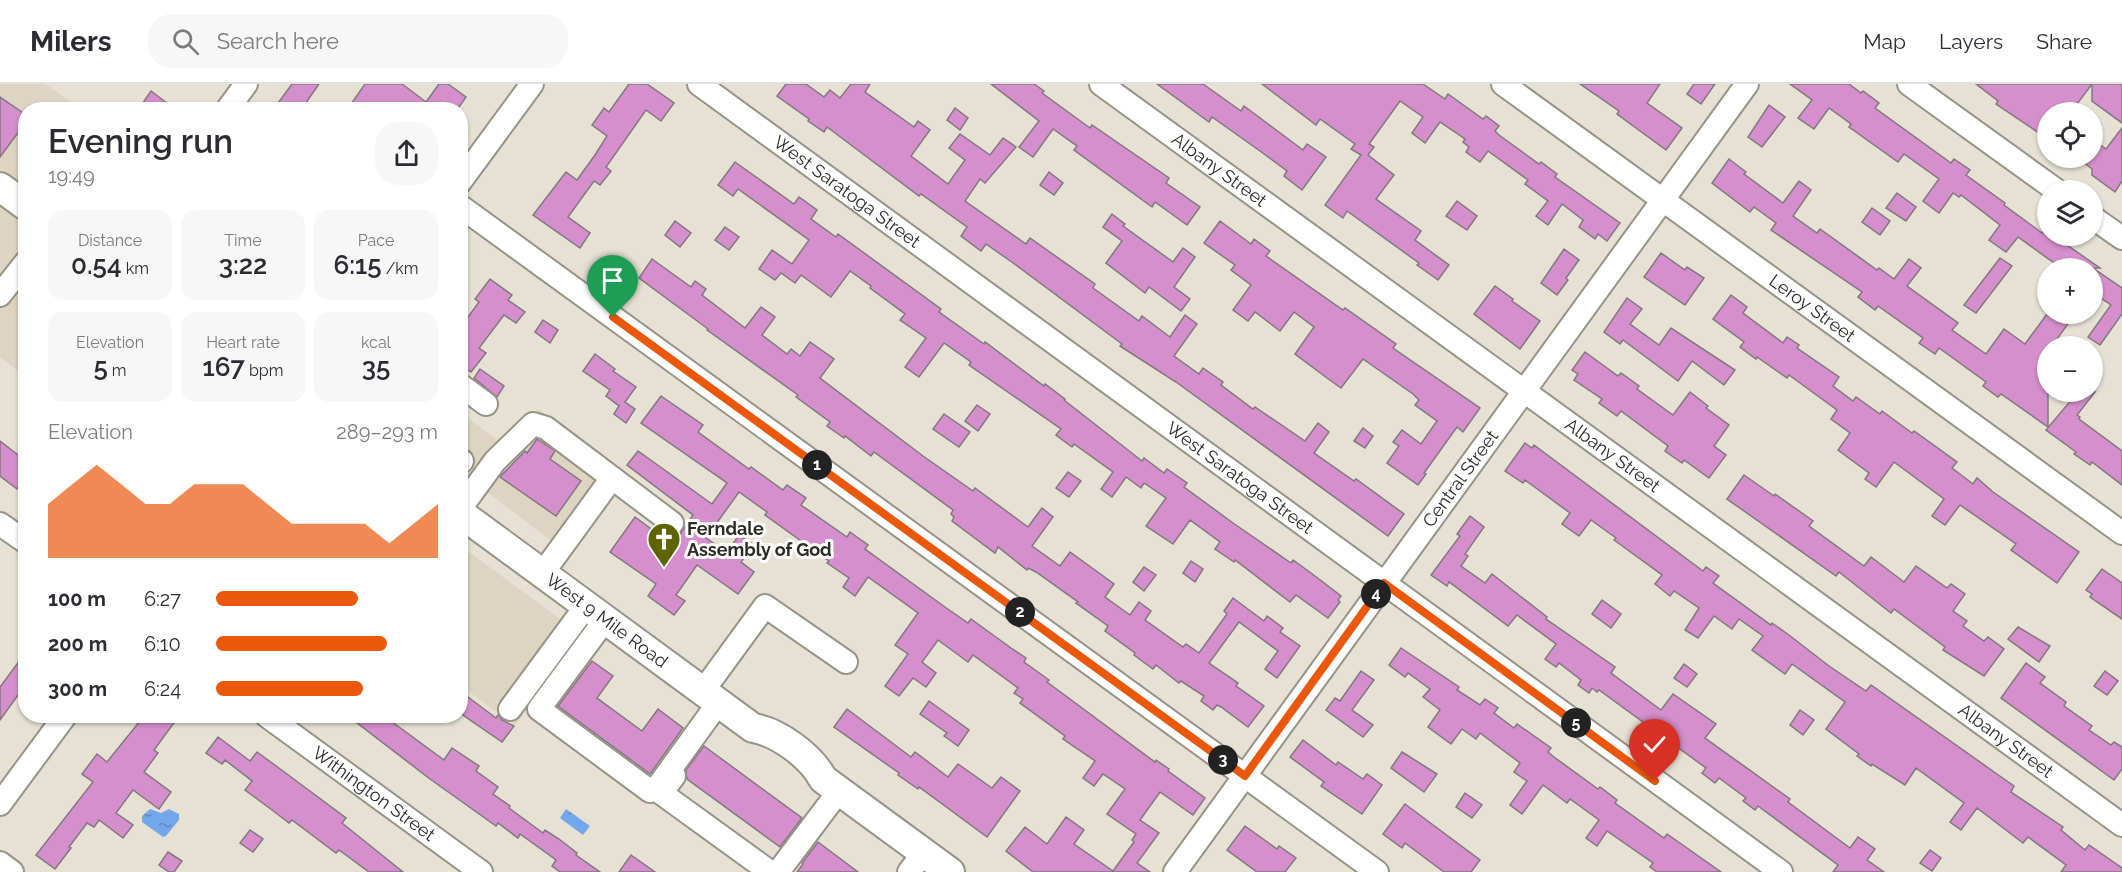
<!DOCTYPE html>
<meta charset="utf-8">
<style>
body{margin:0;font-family:Raleway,sans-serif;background:#f7f7f7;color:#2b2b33;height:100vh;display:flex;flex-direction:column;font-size:22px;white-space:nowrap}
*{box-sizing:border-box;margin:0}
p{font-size:20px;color:#7c7c81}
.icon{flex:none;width:33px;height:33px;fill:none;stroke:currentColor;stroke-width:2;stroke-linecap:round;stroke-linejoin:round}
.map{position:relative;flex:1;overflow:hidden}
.sheet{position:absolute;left:18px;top:18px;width:450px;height:621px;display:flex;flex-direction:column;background:#fff;border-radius:24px;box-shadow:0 2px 4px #0004}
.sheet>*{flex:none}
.fabs{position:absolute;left:2037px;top:18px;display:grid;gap:12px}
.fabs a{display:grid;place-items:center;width:66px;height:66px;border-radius:50%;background:#fff;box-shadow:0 2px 4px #0004;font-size:30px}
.pin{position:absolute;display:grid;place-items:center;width:51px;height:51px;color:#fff;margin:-62px -26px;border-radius:50% 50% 50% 0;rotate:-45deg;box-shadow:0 0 6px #0007}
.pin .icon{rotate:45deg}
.km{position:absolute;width:30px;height:30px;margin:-15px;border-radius:50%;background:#222;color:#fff;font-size:16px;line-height:30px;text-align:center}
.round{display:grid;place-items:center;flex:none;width:63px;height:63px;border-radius:24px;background:#f7f7f7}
.summary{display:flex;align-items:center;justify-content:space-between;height:102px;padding:0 30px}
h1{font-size:33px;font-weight:600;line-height:45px}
.stats{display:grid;grid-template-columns:repeat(3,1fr);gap:9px;height:102px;padding:6px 30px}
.stats div{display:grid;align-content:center;border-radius:15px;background:#f7f7f7;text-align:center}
.stats b{font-size:26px;font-weight:600}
.stats small{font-size:16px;font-weight:400}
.stats p{font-size:16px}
.chart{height:168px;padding:12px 30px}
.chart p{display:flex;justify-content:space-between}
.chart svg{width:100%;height:108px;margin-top:6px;fill:#ea580c;opacity:.7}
ul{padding:0 30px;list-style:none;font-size:20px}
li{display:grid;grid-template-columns:96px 72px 1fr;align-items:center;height:45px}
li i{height:15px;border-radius:8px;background:#ea580c}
header{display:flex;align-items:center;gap:36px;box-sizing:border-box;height:84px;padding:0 30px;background:#fff;border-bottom:2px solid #e1e1e2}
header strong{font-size:28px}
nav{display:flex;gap:33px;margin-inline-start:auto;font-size:21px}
.search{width:420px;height:54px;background:#f7f7f7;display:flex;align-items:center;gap:15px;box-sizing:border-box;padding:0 21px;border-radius:24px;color:#7c7c81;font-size:22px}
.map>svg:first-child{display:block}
.built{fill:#ddd5c1}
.water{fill:url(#water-ripples)}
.building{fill:#d58fcc;stroke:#827780;stroke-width:1.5}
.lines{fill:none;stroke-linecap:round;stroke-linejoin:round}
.minor-casing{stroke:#989387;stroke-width:26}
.major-casing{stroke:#989387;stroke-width:32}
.minor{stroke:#fff;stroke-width:22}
.major{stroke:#fff;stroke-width:28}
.route-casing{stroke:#fff;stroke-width:12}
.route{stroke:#ea580c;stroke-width:8}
.labels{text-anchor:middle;stroke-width:6;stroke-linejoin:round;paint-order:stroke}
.street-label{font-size:18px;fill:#2c2a25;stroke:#fff}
.poi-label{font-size:18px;font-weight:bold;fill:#2c2a25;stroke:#fff;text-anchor:start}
</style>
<header>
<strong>Milers</strong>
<div class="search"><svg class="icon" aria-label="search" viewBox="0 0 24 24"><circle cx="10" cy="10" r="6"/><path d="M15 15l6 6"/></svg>Search here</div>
<nav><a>Map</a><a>Layers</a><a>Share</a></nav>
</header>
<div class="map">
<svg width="2122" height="788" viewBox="0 0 2122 788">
<defs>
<pattern id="water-ripples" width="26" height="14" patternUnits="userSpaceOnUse" patternTransform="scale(1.5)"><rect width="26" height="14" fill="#74a6ec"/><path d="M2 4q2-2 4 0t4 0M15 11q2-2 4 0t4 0" fill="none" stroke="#5f87bf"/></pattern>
</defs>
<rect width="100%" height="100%" fill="#e7e1d4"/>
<g class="built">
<polygon points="0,0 45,0 81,25 26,26 25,292 0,273"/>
<polygon points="538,325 628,391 569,470 461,388 461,329 503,360"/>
<polygon points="461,462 583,552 515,641 461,602"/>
</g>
<g class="water">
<polygon points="150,725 161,729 169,725 179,730 179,736 166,752 163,753 142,738 142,732"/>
<polygon points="566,725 590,742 583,751 560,734"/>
</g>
<g class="building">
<polygon points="292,0 319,0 301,26 273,26"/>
<polygon points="365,0 402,0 426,18 439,0 448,0 466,13 457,26 347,26"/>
<polygon points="629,0 647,0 674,19 661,37 646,26 606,83 611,87 600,101 594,97 568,133 590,149 580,164 533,131 566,88 577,96 595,71 607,52 592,41 604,24 609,28"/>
<polygon points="786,0 806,0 824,13 830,6 840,14 851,0 870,0 865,8 914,43 918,37 930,46 911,72 948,100 965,76 949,64 960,50 990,71 1003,54 1016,63 985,99 980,95 965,117 1026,160 1030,154 1095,200 1093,204 1139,237 1142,232 1170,253 1185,231 1197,240 1174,272 1199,290 1203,284 1223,298 1221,301 1253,325 1255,323 1305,357 1318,339 1329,348 1314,369 1354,397 1356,395 1404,430 1388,452 1176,298 1120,262 1122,260 1016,181 986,160 981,167 961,152 967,143 921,110 919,112 827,43 824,48 808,37 809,35 777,12"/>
<polygon points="991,0 1034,0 1044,7 1042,9 1090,44 1092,41 1169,94 1166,99 1200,123 1187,141 1155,118 1152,123 1074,66 1077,62 1053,45 1033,73 1019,63 1039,37"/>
<polygon points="1157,0 1203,0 1241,27 1244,22 1303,66 1307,60 1326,73 1302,106 1284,92 1287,87 1260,67 1212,33 1209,38"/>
<polygon points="1262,0 1423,0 1445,15 1448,10 1483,35 1486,32 1499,42 1495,47 1499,51 1539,80 1541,78 1557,90 1555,93 1620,139 1607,157 1598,150 1595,155 1579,143 1583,136 1562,120 1548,141 1536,132 1548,117 1525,100 1528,96 1488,67 1480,78 1466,68 1469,63 1463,58 1465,55 1440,38 1425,59 1412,49 1423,33 1400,17 1369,60 1374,63 1368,71 1394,91 1376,115 1421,147 1415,156 1449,181 1438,196 1417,181 1419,179 1347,127 1343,134 1325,121 1361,71 1351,65 1355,60 1320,35 1316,41"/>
<polygon points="1580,0 1660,0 1647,19 1682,44 1666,66 1617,30 1619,27"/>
<polygon points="1694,0 1715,0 1701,20 1687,10"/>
<polygon points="1790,0 1849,0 1861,9 1863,7 1879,19 1875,24 1951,79 1954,75 1970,86 1966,91 2005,119 2004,121 2042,149 2045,145 2048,147 2048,152 2054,152 2100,184 2093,184 2122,204 2122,230 2100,261 2088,253 2111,221 2092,208 2092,184 2061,184 2018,153 2006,168 1989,156 2000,141 1961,111 1959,113 1953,109 1939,129 1923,117 1939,95 1904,70 1898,78 1849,43 1851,40 1829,24 1814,45 1798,34 1812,16"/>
<polygon points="1976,0 2092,0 2071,28 2048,28 2048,55 1996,20 1998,17"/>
<polygon points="2092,0 2122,0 2122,39 2092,17"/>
<polygon points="151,7 176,26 138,26"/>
<polygon points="0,13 26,31 26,50 20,46 0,73"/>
<polygon points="1769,21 1785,33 1762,63 1748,53"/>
<polygon points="955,24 968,34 960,46 947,36"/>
<polygon points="2122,44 2122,97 2115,108 2092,91 2092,85 2078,74 2092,74 2092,55 2106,65"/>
<polygon points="1729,75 1746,88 1744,90 1783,119 1799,97 1811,106 1793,132 1817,149 1820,145 1877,186 1879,184 1894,195 1909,175 1921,184 1907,202 1958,239 1952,246 1986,270 2004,245 2025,260 2047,230 2060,230 2070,237 2052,262 2048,262 2046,272 2048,273 2048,343 2001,310 1998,313 1983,302 1986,298 1939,264 1935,270 1919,259 1923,254 1878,222 1875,226 1858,213 1862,208 1771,146 1776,139 1754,123 1750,128 1712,99"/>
<polygon points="735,78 794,120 799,113 817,126 811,135 836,153 838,150 941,225 939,228 984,260 985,258 1044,302 1045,300 1065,315 1064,316 1142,377 1144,374 1164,389 1167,385 1187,399 1184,403 1233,439 1291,479 1293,476 1311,489 1341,512 1338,516 1340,518 1328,534 1296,511 1290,518 1235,476 1234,478 1215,465 1220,458 1190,436 1173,460 1146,442 1166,414 1144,399 1141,404 1126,393 1112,413 1101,405 1113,388 1074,360 1072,363 1056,351 1061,345 969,281 971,278 944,259 919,293 905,283 926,254 900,236 905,230 870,204 871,202 850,187 831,213 801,191 795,199 781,189 775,196 759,185 772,166 792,180 809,156 738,105 733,112 718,101"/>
<polygon points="1049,88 1063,99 1054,111 1040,101"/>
<polygon points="1897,109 1916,123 1906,137 1886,124"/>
<polygon points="1457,117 1477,132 1467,146 1446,132"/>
<polygon points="1872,124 1890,137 1880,151 1862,138"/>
<polygon points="1112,130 1125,140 1123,142 1173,178 1183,164 1195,173 1174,203 1190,215 1181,227 1149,203 1145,209 1106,179 1122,157 1103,143"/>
<polygon points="675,137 691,149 680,163 665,151"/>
<polygon points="1220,137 1251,160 1254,155 1270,167 1266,172 1343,226 1345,224 1396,260 1393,264 1480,324 1463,348 1457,343 1424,389 1426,390 1418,401 1387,379 1399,362 1393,358 1402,346 1421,360 1437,337 1415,321 1419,316 1413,310 1363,275 1341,304 1327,294 1295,270 1314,243 1294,228 1280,247 1255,228 1248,237 1233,226 1251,201 1231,186 1235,181 1204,159"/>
<polygon points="725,143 739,153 729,166 715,156"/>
<polygon points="1564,165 1579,176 1566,194 1568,196 1557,211 1541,199"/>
<polygon points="1661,169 1685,186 1687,183 1704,194 1685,221 1644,193"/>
<polygon points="2000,174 2012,182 1976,229 1964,221"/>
<polygon points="652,175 691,203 695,197 706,205 702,211 745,244 761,223 775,233 762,251 787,270 791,265 800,272 810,258 834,275 820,294 923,372 973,407 975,404 1028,443 1042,424 1053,433 1032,462 1060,482 1070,468 1114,500 1105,513 1130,531 1139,518 1151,527 1145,536 1183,563 1186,560 1199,569 1227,530 1224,527 1233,514 1264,537 1267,532 1283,544 1280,548 1300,562 1277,594 1265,585 1278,567 1239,538 1209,579 1238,599 1236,602 1264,622 1248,643 1221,623 1217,621 1213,626 1201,617 1204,612 1181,597 1179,599 1156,581 1153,585 1134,571 1135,569 1105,547 1108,542 1076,519 1078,518 1036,488 1028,484 1027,486 998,463 995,469 952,437 954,433 951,430 953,426 874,368 871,372 845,352 844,354 827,342 830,338 796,313 798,311 707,246 708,245 639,194"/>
<polygon points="490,195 512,211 508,216 525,228 516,239 504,231 479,264 486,269 471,288 460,281 460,244 479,218 475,215"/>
<polygon points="1495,202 1513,215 1512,217 1540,237 1520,265 1474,230"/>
<polygon points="1731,211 1747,223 1743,229 1783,259 1787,253 1799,261 1797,264 1839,293 1833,302 1853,317 1856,313 1880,330 1882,327 1912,349 1914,347 1957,378 1952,384 1973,400 1977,394 1993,408 2079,468 2057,499 2011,466 2016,460 1960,421 1945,441 1932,432 1944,415 1894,378 1876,403 1865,395 1869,389 1838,366 1850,349 1831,335 1837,326 1789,291 1787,294 1757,273 1756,275 1740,263 1744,258 1713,235"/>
<polygon points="1627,214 1642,225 1630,240 1659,261 1671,244 1735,286 1724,301 1692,277 1678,297 1623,256 1620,260 1604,248"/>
<polygon points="543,236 558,246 550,259 535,248"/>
<polygon points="1585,268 1618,292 1621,289 1639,302 1637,305 1673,331 1690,308 1708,322 1706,324 1729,341 1714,362 1726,371 1709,394 1684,376 1682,379 1665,367 1668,362 1621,327 1617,332 1599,319 1602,315 1574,296 1578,290 1572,286"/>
<polygon points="595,270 615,285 613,287 636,303 625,318 635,325 626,339 614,330 619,322 606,312 610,306 583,287"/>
<polygon points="480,285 504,302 497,313 474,294"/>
<polygon points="2078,308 2095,308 2077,331 2080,333 2079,335 2122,367 2122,401 2092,378 2090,381 2074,370 2076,368 2046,346"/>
<polygon points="661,312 703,341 698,348 749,385 751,383 783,406 787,401 806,414 801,421 847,453 850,448 868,461 865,465 945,523 968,539 971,535 1011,564 1026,574 1024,578 1049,596 1047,598 1155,678 1156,676 1169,685 1168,687 1205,714 1193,731 1160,708 1140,736 1159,749 1137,779 1150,788 1033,788 1006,767 1025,743 1047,760 1066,733 1084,746 1074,760 1113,787 1134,758 1132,756 1136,750 1107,730 1125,705 1103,690 1094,702 1083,694 1095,677 1063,655 1065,652 1020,619 1023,615 1014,609 1018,604 973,571 968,578 938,556 922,578 936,589 926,603 913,594 899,612 885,602 908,570 895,561 918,529 868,493 855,512 843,503 849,494 827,479 829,477 765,431 767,428 739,408 706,454 727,468 739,451 754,461 741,478 754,488 738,510 697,481 676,511 685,517 674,531 648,512 656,500 610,468 635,433 673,461 693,431 627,381 638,367 712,420 727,399 641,339"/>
<polygon points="977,321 990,330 978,347 965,337"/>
<polygon points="944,330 970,348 959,363 933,345"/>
<polygon points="1363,344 1373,352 1365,364 1354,357"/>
<polygon points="537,355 555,367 550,375 581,397 556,432 500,393 525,367 527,369"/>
<polygon points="0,357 26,377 26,393 17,405 0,392"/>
<polygon points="1525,359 1532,364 1534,361 1703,487 1706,483 1719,492 1713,499 1771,541 1772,539 1789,551 1829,582 1866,607 1871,601 1997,690 2014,702 2011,708 2063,743 2061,746 2085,766 2089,761 2122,784 2122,788 2061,788 2066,781 2028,753 2023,759 1977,724 1961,746 1950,738 1964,719 1916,684 1905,701 1872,680 1871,682 1857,672 1859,670 1826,645 1845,618 1792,580 1785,590 1752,566 1763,552 1739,535 1732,545 1714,532 1698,554 1685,546 1699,524 1674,507 1670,512 1655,500 1662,491 1614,456 1616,454 1591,436 1579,452 1562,440 1570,429 1525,396 1523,399 1505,387"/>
<polygon points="1068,388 1081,397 1069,413 1056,404"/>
<polygon points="1744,391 1774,412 1775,410 1809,434 1813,437 1809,442 1864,482 1871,473 1904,498 1916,482 1947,504 1951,500 1965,510 1953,527 1967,537 1963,542 1984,557 1988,553 2004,565 1984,592 1943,566 1945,563 1894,525 1891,529 1839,488 1836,492 1727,415"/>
<polygon points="1470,432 1484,443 1465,470 1468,472 1461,482 1485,499 1492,490 1547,533 1546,535 1615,583 1611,589 1661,626 1673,610 1716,640 1705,654 1790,715 1788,718 1850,764 1858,753 1875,765 1867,776 1884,788 1833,788 1838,781 1758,722 1755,726 1743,717 1746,714 1719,694 1715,699 1702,689 1706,684 1599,606 1597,608 1592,604 1589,609 1578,601 1581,596 1559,579 1556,583 1545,575 1556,560 1517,531 1508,542 1449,498 1447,502 1431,491 1460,452 1457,450"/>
<polygon points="1191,477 1203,485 1195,498 1183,489"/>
<polygon points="1144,483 1156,491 1144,507 1133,498"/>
<polygon points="2102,485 2122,499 2122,535 2090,513 2092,510 2086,506"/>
<polygon points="1602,516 1621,530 1611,544 1592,530"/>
<polygon points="2018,543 2050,562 2039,578 2008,555"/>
<polygon points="1401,564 1459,603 1457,606 1480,621 1485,615 1498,624 1494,629 1514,644 1517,640 1551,664 1548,668 1554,673 1598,705 1600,703 1617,716 1615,719 1664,754 1667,750 1721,788 1657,788 1650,783 1653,779 1607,747 1597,762 1586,754 1599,736 1570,715 1567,719 1543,701 1522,730 1510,721 1527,697 1514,688 1520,679 1480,649 1476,655 1462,645 1451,660 1428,643 1440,626 1423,613 1430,605 1408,589 1405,593 1389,581"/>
<polygon points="26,568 26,600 0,636 0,603"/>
<polygon points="592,577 613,592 597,614 642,647 658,625 683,644 650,690 558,622"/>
<polygon points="2026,579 2045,593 2040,599 2066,618 2064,622 2092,642 2089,646 2111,661 2114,658 2122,663 2122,685 2114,696 2001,614"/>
<polygon points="1684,580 1697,590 1687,603 1674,594"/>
<polygon points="1361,587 1374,596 1352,626 1373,641 1363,653 1326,626 1335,614 1340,617"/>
<polygon points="2105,587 2118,597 2107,611 2094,602"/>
<polygon points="460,607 496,634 498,631 502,636 514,642 502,658 460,629"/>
<polygon points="929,617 969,646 958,662 944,652 947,649 920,630"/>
<polygon points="847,625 911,673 915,668 948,693 958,680 992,704 1001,693 1020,707 987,753 919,703 918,705 898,691 899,689 834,643"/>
<polygon points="1800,626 1814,636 1803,651 1790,641"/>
<polygon points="144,632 179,632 154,666 158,669 144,688 171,708 159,725 133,706 116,729 133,741 123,754 99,736 94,743 87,739 69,763 71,764 55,785 36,771 93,698 82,690 97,670 107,678"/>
<polygon points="348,632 384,632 444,676 452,664 479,682 476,687 498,703 493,710 510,722 509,724 543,749 545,746 559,755 577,769 576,771 600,788 560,788 552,782 556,776 520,750 518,754 498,739 496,742 430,695"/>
<polygon points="218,653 250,677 257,668 287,690 346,734 342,739 403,788 369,788 339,766 336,769 292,736 289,739 272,726 245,706 252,697 225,676 222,680 206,669"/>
<polygon points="1303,656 1336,681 1338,678 1363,695 1367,690 1382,701 1362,730 1321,702 1324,698 1290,673"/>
<polygon points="704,662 802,734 780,763 687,695 686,686"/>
<polygon points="1402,668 1437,690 1424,708 1391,684"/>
<polygon points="1465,709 1482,721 1472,734 1456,723"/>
<polygon points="1405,720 1480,776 1471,788 1444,788 1405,759 1402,764 1383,750"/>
<polygon points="1245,742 1277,765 1279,762 1296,774 1285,788 1257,788 1227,766"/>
<polygon points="250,746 263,755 253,768 240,759"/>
<polygon points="818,758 858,788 797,788 803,780 802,779"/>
<polygon points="1930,766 1941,774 1932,787 1920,779"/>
<polygon points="168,768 182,777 174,788 169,788 159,781"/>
<polygon points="631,771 655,788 619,788"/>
</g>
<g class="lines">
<defs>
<g id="minor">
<path id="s1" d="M699 0 1781 788"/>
<path id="s2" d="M1101 0 2122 741"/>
<path id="s3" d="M1503 0 2122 449"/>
<polyline points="1909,0 2056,106"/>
<polyline points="227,26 246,0"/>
<polyline points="460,98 532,0"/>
<polyline points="460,122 1377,788"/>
<polyline points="2092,133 2122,154"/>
<polyline points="0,211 26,178"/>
<polyline points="460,301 486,320"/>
<polyline points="460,376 462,377"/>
<polyline points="460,425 495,377 533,340 546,344 672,439"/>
<polyline points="0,440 26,458"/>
<polyline points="542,490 612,394"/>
<polyline points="605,536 539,625 650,707 659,701 719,618"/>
<polyline points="703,607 765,522 846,578"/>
<polyline points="510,625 586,522"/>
<path id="s4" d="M267 632 481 788"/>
<polyline points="674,692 661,709 770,788"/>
<polyline points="0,720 65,632"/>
<polyline points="0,779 12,788"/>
<polyline points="778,788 839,707"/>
<polyline points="909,788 924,768"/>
<path id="s5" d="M1175 788 1747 0"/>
</g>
<g id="major">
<polyline points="0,103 26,122"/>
<path id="s6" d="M460 429 753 644C778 648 811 672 823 695L950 788"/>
</g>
</defs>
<use href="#minor" class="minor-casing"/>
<use href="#major" class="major-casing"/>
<use href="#minor" class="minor"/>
<use href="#major" class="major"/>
</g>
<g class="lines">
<defs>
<polyline id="route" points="613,233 1245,692 1384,499 1655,697"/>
</defs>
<use href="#route" class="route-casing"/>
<use href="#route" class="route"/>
</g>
<defs>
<symbol id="church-pin" viewBox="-11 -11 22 30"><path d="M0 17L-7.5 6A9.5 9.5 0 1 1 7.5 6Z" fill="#5e6400" stroke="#fff"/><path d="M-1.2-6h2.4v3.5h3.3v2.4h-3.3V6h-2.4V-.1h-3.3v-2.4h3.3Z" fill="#fff"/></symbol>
</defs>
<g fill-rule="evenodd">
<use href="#church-pin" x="645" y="436" width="38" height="52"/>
</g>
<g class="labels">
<g class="street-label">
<text dy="6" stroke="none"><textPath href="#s2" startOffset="146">Albany Street</textPath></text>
<text dy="6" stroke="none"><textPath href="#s1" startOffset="183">West Saratoga Street</textPath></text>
<text dy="6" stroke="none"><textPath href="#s3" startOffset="382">Leroy Street</textPath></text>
<text dy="6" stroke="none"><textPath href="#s2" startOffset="632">Albany Street</textPath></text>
<text dy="6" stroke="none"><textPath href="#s1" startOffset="669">West Saratoga Street</textPath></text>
<text dy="6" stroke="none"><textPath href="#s5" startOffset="486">Central Street</textPath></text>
<text dy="6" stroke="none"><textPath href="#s6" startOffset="182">West 9 Mile Road</textPath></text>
<text dy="6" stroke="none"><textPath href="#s2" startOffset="1118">Albany Street</textPath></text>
<text dy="6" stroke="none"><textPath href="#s4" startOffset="132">Withington Street</textPath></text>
</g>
<g class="poi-label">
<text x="687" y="451">Ferndale<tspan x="687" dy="21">Assembly of God</tspan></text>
</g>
</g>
</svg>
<div class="fabs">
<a><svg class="icon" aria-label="locate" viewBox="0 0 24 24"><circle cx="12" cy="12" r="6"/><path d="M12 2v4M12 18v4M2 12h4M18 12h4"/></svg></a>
<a><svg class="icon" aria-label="layers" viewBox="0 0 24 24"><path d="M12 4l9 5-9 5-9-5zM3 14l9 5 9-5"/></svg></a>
<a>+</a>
<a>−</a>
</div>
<div class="pin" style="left:613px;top:233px;background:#1e9e55"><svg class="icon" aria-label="arrive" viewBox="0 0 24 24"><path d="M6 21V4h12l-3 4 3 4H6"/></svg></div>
<div class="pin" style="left:1655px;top:697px;background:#d93025"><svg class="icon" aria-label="check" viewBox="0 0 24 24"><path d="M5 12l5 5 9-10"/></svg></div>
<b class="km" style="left:817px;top:381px">1</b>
<b class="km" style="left:1020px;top:528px">2</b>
<b class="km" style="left:1223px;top:676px">3</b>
<b class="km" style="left:1376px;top:510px">4</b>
<b class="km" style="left:1576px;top:639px">5</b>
<section class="sheet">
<div class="summary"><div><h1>Evening run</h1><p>19:49</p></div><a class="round"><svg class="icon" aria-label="share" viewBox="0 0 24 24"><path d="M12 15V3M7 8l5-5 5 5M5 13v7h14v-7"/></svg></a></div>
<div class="stats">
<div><p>Distance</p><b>0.54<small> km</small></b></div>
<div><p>Time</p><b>3:22</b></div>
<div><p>Pace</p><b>6:15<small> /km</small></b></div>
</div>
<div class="stats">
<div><p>Elevation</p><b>5<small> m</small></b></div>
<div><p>Heart rate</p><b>167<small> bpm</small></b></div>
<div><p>kcal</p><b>35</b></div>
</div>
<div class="chart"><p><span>Elevation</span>289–293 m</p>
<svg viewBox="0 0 160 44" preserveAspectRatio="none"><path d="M0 44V22L10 14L20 6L30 14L40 22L50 22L60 14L70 14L80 14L90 22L100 30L110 30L120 30L130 30L140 38L150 30L160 22V44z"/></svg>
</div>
<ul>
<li><b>100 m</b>6:27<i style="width:64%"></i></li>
<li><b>200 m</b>6:10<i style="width:77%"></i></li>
<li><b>300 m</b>6:24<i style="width:66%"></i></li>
</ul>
</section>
</div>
